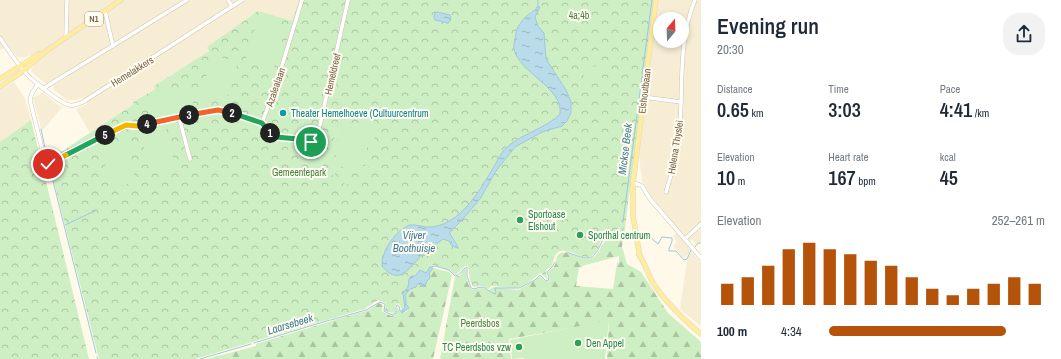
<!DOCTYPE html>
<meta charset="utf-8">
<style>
body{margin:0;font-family:"Archivo Narrow",sans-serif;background:#f2f2f3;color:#1f2937;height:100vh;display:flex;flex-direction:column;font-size:15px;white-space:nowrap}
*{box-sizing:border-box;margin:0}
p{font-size:13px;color:#747a83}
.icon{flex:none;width:22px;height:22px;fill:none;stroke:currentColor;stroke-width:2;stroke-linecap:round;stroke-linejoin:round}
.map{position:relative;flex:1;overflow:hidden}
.side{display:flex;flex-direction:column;background:#fff;width:360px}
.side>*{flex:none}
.needle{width:26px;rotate:19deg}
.controls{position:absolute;left:653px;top:12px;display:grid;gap:8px}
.controls a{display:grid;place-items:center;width:36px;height:36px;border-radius:50%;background:#fff;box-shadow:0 2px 6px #0003;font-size:20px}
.pin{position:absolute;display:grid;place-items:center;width:34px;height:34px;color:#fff;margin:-17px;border:2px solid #fff;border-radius:50%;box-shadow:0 1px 4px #0007}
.km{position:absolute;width:20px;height:20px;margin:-10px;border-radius:50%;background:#222;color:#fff;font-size:11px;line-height:20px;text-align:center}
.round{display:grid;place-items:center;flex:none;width:42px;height:42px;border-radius:16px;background:#f2f2f3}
.head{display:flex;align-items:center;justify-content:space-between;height:68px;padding:0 16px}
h1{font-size:22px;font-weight:600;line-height:30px}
.stats{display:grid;grid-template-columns:repeat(3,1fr);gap:6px;height:68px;padding:4px 16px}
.stats div{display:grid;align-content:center}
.stats b{font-size:20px;font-weight:600}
.stats small{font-size:11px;font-weight:400}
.stats p{font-size:11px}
.chart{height:112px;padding:8px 16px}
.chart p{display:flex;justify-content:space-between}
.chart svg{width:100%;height:72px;margin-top:4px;stroke:#b45309;stroke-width:6}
ul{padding:0 16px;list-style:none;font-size:13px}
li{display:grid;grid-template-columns:64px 48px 1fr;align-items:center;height:30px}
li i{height:10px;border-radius:5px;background:#b45309}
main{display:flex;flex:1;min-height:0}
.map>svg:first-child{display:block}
.residential{fill:#f7edd5;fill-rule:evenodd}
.forest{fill:url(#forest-firs);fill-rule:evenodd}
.park{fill:url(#park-crowns)}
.pitch{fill:#ceeec4;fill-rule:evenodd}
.water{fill:url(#water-ripples);stroke:#9fc8dd}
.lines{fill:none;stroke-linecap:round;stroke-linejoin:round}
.stream{stroke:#9fc8dd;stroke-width:1}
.minor-casing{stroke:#d2c3ac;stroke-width:4.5}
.major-casing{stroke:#ddd7d0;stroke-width:5.5}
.minor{stroke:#fff;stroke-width:3.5}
.major{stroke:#ffec9e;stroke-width:4.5}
.split-1-casing{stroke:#fff;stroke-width:8}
.split-2-casing{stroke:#fff;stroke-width:8}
.split-3-casing{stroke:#fff;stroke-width:8}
.split-4-casing{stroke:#fff;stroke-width:8}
.split-5-casing{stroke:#fff;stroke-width:8}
.split-6-casing{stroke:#fff;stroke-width:8}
.split-7-casing{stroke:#fff;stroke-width:8}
.split-1{stroke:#22a559;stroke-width:5}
.split-2{stroke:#22a559;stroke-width:5}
.split-3{stroke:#f0652b;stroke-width:5}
.split-4{stroke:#f0652b;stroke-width:5}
.split-5{stroke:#f5b400;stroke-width:5}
.split-6{stroke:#22a559;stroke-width:5}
.split-7{stroke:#f5b400;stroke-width:5}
.culture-dot{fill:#0f9aa8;stroke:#fffcf0;stroke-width:1.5}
.leisure-dot{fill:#2e9e5b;stroke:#fffcf0;stroke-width:1.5}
.labels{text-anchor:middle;stroke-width:4;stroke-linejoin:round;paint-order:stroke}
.shield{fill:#fffcf0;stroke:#a3927b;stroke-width:1}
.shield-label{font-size:9px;font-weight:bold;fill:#7b6449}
.park-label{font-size:10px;fill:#47823f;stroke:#fffcf0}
.street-label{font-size:10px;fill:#7b6449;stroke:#fffcf0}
.culture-label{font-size:10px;fill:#0d838f;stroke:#fffcf0;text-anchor:start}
.leisure-label{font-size:10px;fill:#27864d;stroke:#fffcf0;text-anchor:start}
.water-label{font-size:11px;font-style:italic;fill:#427a98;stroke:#fffcf0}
</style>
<main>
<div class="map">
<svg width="701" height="359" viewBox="0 0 701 359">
<defs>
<pattern id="forest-firs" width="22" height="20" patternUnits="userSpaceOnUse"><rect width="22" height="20" fill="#ceeec4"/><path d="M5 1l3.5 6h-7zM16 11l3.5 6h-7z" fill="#acc4a1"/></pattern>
<pattern id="park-crowns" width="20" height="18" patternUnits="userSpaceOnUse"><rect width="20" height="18" fill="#ceeec4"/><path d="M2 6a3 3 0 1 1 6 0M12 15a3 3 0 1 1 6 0" fill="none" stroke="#acc4a1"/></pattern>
<pattern id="water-ripples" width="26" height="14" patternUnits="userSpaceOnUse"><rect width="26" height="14" fill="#badbea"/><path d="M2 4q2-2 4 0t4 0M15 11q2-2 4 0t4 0" fill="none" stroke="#9cb5c0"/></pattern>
</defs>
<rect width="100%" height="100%" fill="#fef9e8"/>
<g class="residential">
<polygon points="0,0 299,0 292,21 207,47 209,51 154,86 155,88 133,102 134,104 90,133 76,109 88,104 82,98 76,100 68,100 42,131 33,98 43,93 61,107 67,100 53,89 54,85 69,76 65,73 46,84 35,75 31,71 32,68 37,62 30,55 24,58 20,57 18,58 12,50 3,48 0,50"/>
<path d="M659 0H701V242H699L696 244 691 239 688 247 690 250 688 255 684 258 673 246 677 242 673 236 679 231 653 199 645 186 642 180 639 156ZM660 19H682V41H660Z"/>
<polygon points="14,82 25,99 31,120 0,142 0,91"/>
<polygon points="691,252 701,262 701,326 680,309 687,261"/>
</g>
<g class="forest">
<path d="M616 238 623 239 622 247 627 264 641 272 668 313 701 342V359H607L609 321 509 339 511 359H440L455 277 459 276 464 269H466C466 276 467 285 472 290L482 288 489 290 493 287 518 290 534 281 540 276 545 281 549 282 550 279 548 272C550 270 553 268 555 265 557 261 555 257 559 254 568 248 584 265 595 256 600 252 601 245 605 241ZM619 256V263H617L613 289 576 286 579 267 582 268V266Z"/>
<polygon points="433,268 449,272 452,275 433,359 207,359 256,346 256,344 355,314 367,311 379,303 383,305 382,309 382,311 391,316 396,314 397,307 399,310 404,313 408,310 406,304 407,292 418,283 426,284 427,281 430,278 429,273"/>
</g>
<g class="park">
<path d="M299 0H654L624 236H612L603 238C599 243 598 251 593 255 583 264 567 244 557 253 554 256 553 263 551 267L547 269 546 274 548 280 541 273C533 278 526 286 516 288 508 289 499 286 491 286L488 289 482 286 473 287 470 280 468 266H465L456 275 453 274 450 270 433 265 430 267 426 273 420 270 415 276H411L409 279V286L403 294 405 309H401L400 305 397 303 395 306V312L394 313 385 311 386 303 378 300 364 309 195 359H99L48 158 61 152 134 104 133 102 155 89 154 86 209 51 207 47 258 11 292 21Z"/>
<polygon points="31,120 89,359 0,359 0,142"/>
</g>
<g class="pitch">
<polygon points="258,18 286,27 273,71 245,62"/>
<polygon points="213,55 238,62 225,103 200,96"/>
<polygon points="601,66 602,82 584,83 583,67"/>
<polygon points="189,87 195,112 151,121 146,96"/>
<path d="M358 110C370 112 376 121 376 133 373 143 370 167 365 175 354 193 329 183 329 163L340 112 344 113V115L351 111ZM355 114C379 114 371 138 368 152 366 160 366 170 360 176 357 180 351 182 346 181 340 180 334 176 333 169 331 163 341 130 343 121L348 116Z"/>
<polygon points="344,122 371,129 362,171 334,165"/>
<polygon points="165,124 175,166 150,172 140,130"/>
<polygon points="126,140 136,182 111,188 100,146"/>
<polygon points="609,320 605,359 524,359 523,358 512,359 510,340"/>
</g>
<g class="water">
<path d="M537 7H540L535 17 538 26 544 33 546 59 566 90 571 102V113L567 121 562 126 542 132 515 147 496 171 480 199 462 220 450 232V234L457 245 458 248 452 246 449 241 443 239C436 245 428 250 421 256 409 268 399 287 382 266 381 251 396 230 410 225 417 224 424 228 431 227 466 224 487 177 503 151 520 133 546 129 560 114 564 88 519 73 514 49 513 43 516 37 516 33 517 26 525 16 531 13 534 10 535 11 537 7Z"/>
<polygon points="437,12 450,15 451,18 450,21 448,23 435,20 434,17 435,13"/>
<polygon points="430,267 433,268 429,273 430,278 427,281 425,286 421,286 418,283 416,287 410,289 406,294 406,304 409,308 402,313 402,310 405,308 403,293 408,287 409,279 411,276 415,276 420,270 426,273"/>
</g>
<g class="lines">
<g class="stream">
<polyline points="538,7 538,0"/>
<polyline points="642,75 652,0"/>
<polyline points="41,129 48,162"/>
<polyline points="48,159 119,125"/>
<polyline points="49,165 96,353"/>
<polyline points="623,222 642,77"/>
<polyline points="65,225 97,210"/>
<path d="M640 234 650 237 658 244 662 237 672 238C673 243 668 247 669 251H676L684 260 687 259 691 250"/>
<polyline points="622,237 623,228"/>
<polyline points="626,237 628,237"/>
<polyline points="695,247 698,243 701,243"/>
<path d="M566 252C574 254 589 263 595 254 599 250 600 244 603 240L612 237H623"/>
<path d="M431 267 435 266 449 270 455 276C461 275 462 269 467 267V276L471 288 474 289C487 284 485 291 495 294L496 293 495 288H519L535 280 540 275 546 281H548L549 278 547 272 552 267 555 262"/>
<polyline points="331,320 366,310 380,302 385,304 384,311 392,315 396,313 396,307 397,305 399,306 400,311 404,311"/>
<polyline points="254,343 330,320"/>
<polyline points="97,357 98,359"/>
<polyline points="200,359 251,344"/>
</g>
<defs>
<g id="minor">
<polyline points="228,0 232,6"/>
<polyline points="302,0 277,82 262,123 270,133 276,137 307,140 317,137"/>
<polyline points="105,11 113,46"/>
<polyline points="66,37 67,0"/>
<path d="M0 38C8 49 15 61 24 71 30 79 60 103 69 105 74 106 79 104 83 102L242 0"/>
<polyline points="38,84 32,93 30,100 46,165 126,125 137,126 218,110 262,123"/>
<polyline points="44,88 187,0"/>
<polyline points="643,97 681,102"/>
<polyline points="179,117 190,159"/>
<polyline points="315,147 348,0"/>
<polyline points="633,183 640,185 642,186 650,199 701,258"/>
<path d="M666 192C672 173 677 155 679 135 684 91 677 42 695 0"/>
<polyline points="685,239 701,224"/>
</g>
<g id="major">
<polyline points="0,79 39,54"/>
<polyline points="0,87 23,71 46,51 121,0"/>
<path d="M639 255C645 263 648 274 653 283 666 303 683 319 701 334"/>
<polyline points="640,257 633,216 633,183 656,0"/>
</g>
</defs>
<use href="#minor" class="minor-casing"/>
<use href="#major" class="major-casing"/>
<use href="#minor" class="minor"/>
<use href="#major" class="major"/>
</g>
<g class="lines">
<defs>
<polyline id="split-1" points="270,133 276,137 309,140 311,142"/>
<polyline id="split-2" points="232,113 262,123 270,133"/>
<polyline id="split-3" points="189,115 218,110 232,113"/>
<polyline id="split-4" points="147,124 189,115"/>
<polyline id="split-5" points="105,135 126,125 137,126 147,124"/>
<polyline id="split-6" points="66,155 105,135"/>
<polyline id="split-7" points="48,164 66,155"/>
</defs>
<use href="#split-1" class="split-1-casing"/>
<use href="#split-2" class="split-2-casing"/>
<use href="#split-3" class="split-3-casing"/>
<use href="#split-4" class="split-4-casing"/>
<use href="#split-5" class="split-5-casing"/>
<use href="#split-6" class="split-6-casing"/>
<use href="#split-7" class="split-7-casing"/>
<use href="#split-1" class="split-1"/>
<use href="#split-2" class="split-2"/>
<use href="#split-3" class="split-3"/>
<use href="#split-4" class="split-4"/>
<use href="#split-5" class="split-5"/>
<use href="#split-6" class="split-6"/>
<use href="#split-7" class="split-7"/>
</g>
<circle class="culture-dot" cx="283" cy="113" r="4"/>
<g class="leisure-dot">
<circle cx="520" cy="220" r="4"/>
<circle cx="580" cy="235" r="4"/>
<circle cx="578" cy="343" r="4"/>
<circle cx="519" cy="347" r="4"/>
</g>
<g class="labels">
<rect class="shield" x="85" y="12" width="18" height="14" rx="3"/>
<g class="shield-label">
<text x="94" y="22">N1</text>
</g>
<g class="park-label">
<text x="579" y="19">4a;4b</text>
<text x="299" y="176">Gemeentepark</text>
<text x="480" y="327">Peerdsbos</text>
</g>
<g class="street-label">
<text transform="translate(132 71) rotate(-32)" y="4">Hemelakkers</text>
<text transform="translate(332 74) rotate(-77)" y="4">Hemeldreef</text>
<text transform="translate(275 87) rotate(-71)" y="4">Azalealaan</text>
<text transform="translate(644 91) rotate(-83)" y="4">Elshoutbaan</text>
<text transform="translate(675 147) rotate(-81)" y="4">Helena Thyslei</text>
</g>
<g class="culture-label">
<text x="291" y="117">Theater Hemelhoeve (Cultuurcentrum</text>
</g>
<g class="leisure-label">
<text x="528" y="218">Sportoase<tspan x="528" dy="12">Elshout</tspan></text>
<text x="588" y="239">Sporthal centrum</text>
<text x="586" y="347">Den Appel</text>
<text x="511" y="351" text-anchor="end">TC Peerdsbos vzw</text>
</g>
<g class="water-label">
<text transform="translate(625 149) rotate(-83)" y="4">Mickse Beek</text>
<text x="414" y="239">Vijver<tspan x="414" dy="13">Boothuisje</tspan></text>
<text transform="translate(290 324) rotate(-17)" y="4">Laarsebeek</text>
</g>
</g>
</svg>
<div class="controls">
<a><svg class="needle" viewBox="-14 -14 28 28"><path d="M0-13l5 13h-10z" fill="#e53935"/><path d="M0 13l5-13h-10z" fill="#747a83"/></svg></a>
</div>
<div class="pin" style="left:311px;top:142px;background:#1e9e55"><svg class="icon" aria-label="arrive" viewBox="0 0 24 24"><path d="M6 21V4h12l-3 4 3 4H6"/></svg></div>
<div class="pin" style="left:48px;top:164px;background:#d93025"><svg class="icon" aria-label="check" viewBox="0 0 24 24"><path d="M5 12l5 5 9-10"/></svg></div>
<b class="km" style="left:270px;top:133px">1</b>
<b class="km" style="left:232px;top:113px">2</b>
<b class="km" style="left:189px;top:115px">3</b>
<b class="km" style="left:147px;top:124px">4</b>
<b class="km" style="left:105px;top:135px">5</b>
</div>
<section class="side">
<div class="head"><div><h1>Evening run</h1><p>20:30</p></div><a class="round"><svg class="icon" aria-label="share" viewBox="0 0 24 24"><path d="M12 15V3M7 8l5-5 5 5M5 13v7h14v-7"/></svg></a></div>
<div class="stats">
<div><p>Distance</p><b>0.65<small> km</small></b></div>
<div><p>Time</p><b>3:03</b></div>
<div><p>Pace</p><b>4:41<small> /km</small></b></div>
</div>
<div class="stats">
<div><p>Elevation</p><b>10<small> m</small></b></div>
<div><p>Heart rate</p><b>167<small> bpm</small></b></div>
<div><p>kcal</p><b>45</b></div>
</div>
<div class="chart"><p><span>Elevation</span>252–261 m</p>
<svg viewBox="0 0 160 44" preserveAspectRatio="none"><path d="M5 44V31M15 44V27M25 44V20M35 44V10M45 44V6M55 44V10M65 44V13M75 44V17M85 44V20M95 44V27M105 44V34M115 44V38M125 44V34M135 44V31M145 44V27M155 44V31"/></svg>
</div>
<ul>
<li><b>100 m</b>4:34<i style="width:82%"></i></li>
</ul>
</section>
</main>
